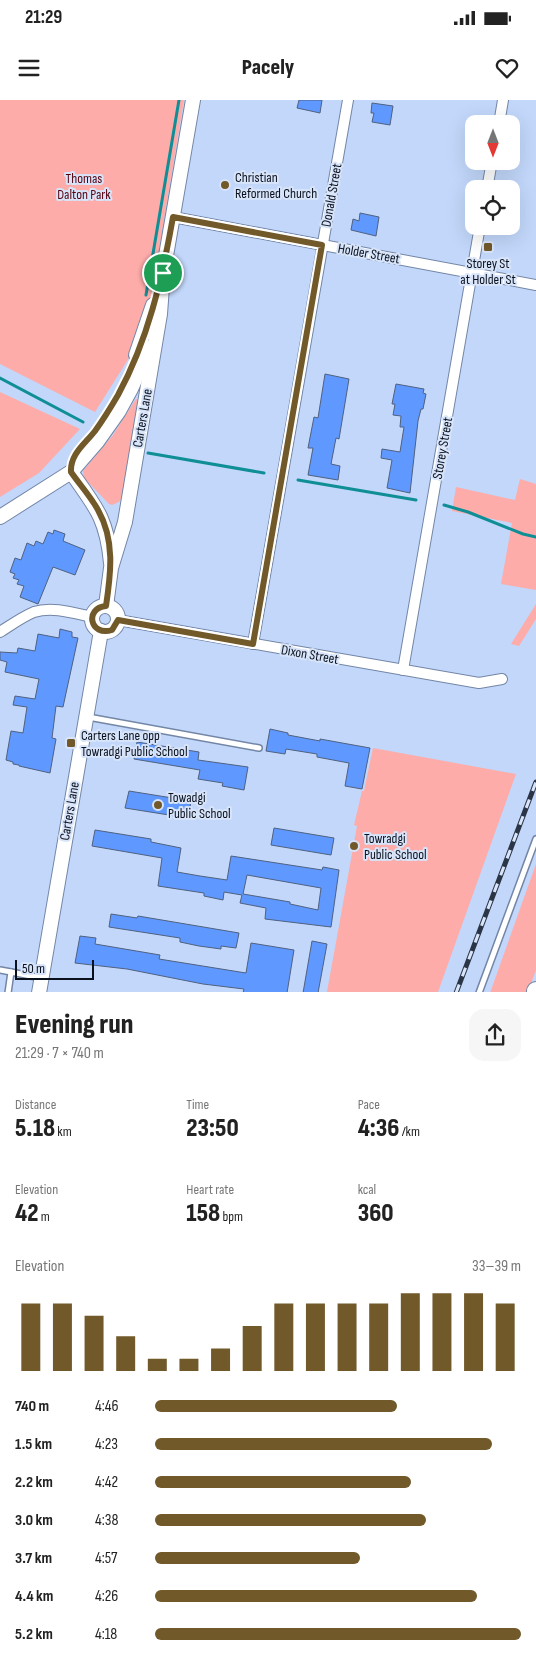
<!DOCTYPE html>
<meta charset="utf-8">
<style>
body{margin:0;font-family:"Sofia Sans Condensed",sans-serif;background:#f6f6f6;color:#222;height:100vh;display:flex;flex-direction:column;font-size:19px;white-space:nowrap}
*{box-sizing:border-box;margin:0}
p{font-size:16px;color:#767676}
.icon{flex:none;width:28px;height:28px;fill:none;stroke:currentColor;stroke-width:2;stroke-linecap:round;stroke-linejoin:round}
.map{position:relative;height:892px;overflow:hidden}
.sheet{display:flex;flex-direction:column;background:#fff;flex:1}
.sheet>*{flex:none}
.needle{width:32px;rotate:180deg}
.tools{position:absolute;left:465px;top:15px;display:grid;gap:10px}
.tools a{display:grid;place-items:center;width:55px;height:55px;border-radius:10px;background:#fff;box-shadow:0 5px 20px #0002;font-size:25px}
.scale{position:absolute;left:15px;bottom:12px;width:79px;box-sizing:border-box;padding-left:5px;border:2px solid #0a111d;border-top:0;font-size:14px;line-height:18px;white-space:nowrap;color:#0a111d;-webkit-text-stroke:4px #d7e4f9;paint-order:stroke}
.pin{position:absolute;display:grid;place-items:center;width:42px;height:42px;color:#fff;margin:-21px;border:2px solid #fff;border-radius:50%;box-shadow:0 1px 5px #0007}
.round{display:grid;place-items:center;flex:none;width:52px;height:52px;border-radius:15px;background:#f6f6f6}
.headline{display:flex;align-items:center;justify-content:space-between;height:85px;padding:0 15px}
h1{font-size:28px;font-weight:800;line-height:38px}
.figures{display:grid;grid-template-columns:repeat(3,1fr);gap:8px;height:85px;padding:5px 15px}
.figures div{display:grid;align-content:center}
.figures b{font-size:25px;font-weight:800}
.figures small{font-size:14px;font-weight:400}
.figures p{font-size:14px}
.chart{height:140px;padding:10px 15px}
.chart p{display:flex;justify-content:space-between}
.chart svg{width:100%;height:90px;margin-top:5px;stroke:#72592a;stroke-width:6}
ul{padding:0 15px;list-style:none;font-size:16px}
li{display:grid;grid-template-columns:80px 60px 1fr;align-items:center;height:38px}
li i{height:12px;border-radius:6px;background:#72592a}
.status{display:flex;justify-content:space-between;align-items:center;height:35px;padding:0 25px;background:#fff;direction:ltr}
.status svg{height:14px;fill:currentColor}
header{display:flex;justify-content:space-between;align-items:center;height:65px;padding:0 15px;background:#fff;font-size:22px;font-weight:800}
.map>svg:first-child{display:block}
.green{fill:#fdacaa}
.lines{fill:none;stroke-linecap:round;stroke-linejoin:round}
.stream{stroke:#0f8e95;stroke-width:3}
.building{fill:#5f98ff;stroke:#506180;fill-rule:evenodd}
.service-casing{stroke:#7386a6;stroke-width:8}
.minor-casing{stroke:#7386a6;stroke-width:12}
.secondary-casing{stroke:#7386a6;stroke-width:16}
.motorway-casing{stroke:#7386a6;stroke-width:20}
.service{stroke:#fff;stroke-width:5}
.minor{stroke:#fff;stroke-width:10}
.secondary{stroke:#fff;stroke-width:14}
.motorway{stroke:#fff;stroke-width:18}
.rail-casing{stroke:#2b3545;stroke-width:5}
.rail{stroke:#d7e4f9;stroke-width:3;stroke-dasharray:9;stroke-linecap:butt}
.route-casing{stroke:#fff;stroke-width:10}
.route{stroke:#72592a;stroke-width:6}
.poi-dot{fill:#72592a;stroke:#d7e4f9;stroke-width:2}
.labels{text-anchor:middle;stroke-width:4;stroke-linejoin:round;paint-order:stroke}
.poi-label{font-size:14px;fill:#0a111d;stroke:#d7e4f9;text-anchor:start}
.park-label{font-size:14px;fill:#56000e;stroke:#d7e4f9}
.street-label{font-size:14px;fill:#0a111d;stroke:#d7e4f9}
</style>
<div class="status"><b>21:29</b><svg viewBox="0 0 49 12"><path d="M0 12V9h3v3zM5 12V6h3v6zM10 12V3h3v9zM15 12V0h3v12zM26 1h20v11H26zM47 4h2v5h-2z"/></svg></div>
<header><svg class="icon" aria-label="menu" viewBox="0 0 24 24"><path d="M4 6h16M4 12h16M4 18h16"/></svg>Pacely<svg class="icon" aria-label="heart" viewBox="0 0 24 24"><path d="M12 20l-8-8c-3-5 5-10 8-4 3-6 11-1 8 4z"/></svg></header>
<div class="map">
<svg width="536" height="893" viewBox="0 0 536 893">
<rect width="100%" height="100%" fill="#c2d7fa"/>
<g class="green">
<polygon points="0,0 184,0 150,204 134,250 95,312 0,264"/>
<polygon points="0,292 80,329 39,373 0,397"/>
<polygon points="136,299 139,300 123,396 119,402 112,405 109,404 84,378 83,371 113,335"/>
<polygon points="520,379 536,384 536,490 501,484 512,423 452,411 456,387 515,400"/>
<polygon points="536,504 536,519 519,546 511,544"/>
<polygon points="373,648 516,674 438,892 327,892 357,726 354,725 362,691 364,691"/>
<polygon points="536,764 536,870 528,892 490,893"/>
</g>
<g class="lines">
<g class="stream">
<polyline points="146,195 179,0"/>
<polyline points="0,278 83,322"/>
<polyline points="148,353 264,373"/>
<polyline points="298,380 416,400"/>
<polyline points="444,405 468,412 523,434 536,437"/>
</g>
</g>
<g class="building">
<polygon points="299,0 322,0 320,13 297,8"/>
<polygon points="372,3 393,6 390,25 372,22 374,13 371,13"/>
<polygon points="360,113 379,117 376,136 351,130 353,119 359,121"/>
<polygon points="325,274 349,279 339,339 336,338 331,364 340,366 338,380 308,375 313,348 308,348 314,317 318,318"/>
<polygon points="396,284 424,289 423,293 426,294 423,309 421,309 418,321 410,393 387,388 392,360 381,358 382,349 400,352 404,327 400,327 401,316 393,315 395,304 392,304"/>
<polygon points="54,430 65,434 63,441 85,450 75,475 53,467 38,504 20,497 24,486 17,484 19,480 13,478 15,474 10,472 15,458 21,460 27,443 34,446 36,441 43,444 48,432 53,434"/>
<polygon points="60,529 72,532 72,537 78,538 63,607 56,606 52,638 56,639 50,673 19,666 19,665 13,664 13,662 6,660 11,631 23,633 27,607 13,605 15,596 35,599 39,579 5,572 7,562 0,560 0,552 17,553 18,548 35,551 38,534 59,538"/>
<polygon points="270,629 288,633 288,635 320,641 320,639 370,648 362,689 345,686 349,663 317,657 317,654 286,649 285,654 266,651"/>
<polygon points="137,642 199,652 198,660 248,667 244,690 222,686 223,683 198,679 200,670 134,659"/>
<polygon points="129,691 191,701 188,718 125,708"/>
<polygon points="274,728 334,738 331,755 271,745"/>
<path d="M95 730 151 739V742L181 748 177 772 200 776 227 780 231 756 322 770 323 767 339 770 331 827 265 819 266 808 240 803 242 795 224 792 223 800 204 796V793L158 786 162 758 92 746ZM247 775 321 788 318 810 290 804V802L243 794Z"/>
<polygon points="111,814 137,818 138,816 239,833 236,848 221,846 221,849 199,846 180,842 180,838 109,827"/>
<polygon points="80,836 96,838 95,844 160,855 159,859 246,873 251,843 294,850 287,893 243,893 244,889 203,884 127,869 75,863"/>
<polygon points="312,841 327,844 318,893 303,893"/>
</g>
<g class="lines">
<defs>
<g id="service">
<polyline points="88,617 259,648"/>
<polyline points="0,870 11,872"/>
<polyline points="8,893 11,872 41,878"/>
<polyline points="479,893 536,739"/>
</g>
<g id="minor">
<polyline points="499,24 503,0"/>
<polyline points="487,89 492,61"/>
<polyline points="173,117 536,185"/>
<polyline points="118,520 479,583 502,579"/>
<path d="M0 532C11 525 22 517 34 512 52 506 74 513 92 517"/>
<polyline points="253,544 348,0"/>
<polyline points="403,570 480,126"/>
</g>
<g id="secondary">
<polyline points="136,255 153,205"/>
<path d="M71 372C96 407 107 419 111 463"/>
<polyline points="0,417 71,372 97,342 119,311 131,289 149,248"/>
<polyline points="106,506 111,468 125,422 160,214 163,173 193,0"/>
<circle cx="105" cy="519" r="13"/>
<polyline points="39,893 101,531"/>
</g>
<polyline id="motorway" points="536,893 536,891"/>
</defs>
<use href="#service" class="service-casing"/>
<use href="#minor" class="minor-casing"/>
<use href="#secondary" class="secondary-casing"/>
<use href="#motorway" class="motorway-casing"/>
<use href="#service" class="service"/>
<use href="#minor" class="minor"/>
<use href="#secondary" class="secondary"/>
<use href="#motorway" class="motorway"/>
<defs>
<polyline id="rail" points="456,893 536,682"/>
</defs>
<use href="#rail" class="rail-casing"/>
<use href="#rail" class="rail"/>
</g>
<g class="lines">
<defs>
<path id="route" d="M173 117 322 145 253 544 118 520 112 530C90 537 84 508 106 506 111 473 115 440 98 410 91 397 80 385 71 372 70 354 85 344 95 331 103 320 111 307 118 295 148 240 162 179 173 117Z"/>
</defs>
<use href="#route" class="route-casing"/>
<use href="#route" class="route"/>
</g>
<g class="poi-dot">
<circle cx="225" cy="85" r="5"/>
<rect x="483" y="142" width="10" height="10" rx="2.5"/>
<rect x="66" y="638" width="10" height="10" rx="2.5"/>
<circle cx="158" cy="705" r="5"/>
<circle cx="354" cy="746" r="5"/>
</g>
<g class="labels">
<g class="poi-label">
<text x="235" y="82">Christian<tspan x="235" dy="16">Reformed Church</tspan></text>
<text x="488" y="168" text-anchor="middle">Storey St<tspan x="488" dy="16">at Holder St</tspan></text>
<text x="81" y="640">Carters Lane opp<tspan x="81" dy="16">Towradgi Public School</tspan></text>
<text x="168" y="702">Towadgi<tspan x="168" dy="16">Public School</tspan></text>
<text x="364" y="743">Towradgi<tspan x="364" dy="16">Public School</tspan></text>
</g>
<g class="park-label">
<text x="84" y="83">Thomas<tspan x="84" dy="16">Dalton Park</tspan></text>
</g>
<g class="street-label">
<text transform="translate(331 95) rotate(-80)" y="5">Donald Street</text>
<text transform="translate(369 153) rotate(10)" y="5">Holder Street</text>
<text transform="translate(142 318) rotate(-80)" y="5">Carters Lane</text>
<text transform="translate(442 348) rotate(-80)" y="5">Storey Street</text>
<text transform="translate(310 554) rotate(10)" y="5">Dixon Street</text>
<text transform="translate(69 711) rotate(-80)" y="5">Carters Lane</text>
</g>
</g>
</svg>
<div class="tools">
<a><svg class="needle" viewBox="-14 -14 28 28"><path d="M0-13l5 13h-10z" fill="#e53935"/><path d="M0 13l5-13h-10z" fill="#767676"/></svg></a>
<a><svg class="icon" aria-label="locate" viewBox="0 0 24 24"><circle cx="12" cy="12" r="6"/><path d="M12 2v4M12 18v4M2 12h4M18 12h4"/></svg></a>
</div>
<div class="scale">50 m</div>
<div class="pin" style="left:163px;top:173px;background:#1e9e55"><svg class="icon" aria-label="arrive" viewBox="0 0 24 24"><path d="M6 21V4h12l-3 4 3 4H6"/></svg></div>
</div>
<section class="sheet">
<div class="headline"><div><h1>Evening run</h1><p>21:29 · 7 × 740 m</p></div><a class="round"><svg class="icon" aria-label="share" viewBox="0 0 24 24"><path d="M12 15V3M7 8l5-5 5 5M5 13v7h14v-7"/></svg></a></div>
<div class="figures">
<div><p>Distance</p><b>5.18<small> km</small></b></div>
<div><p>Time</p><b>23:50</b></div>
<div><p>Pace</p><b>4:36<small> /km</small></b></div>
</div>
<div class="figures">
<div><p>Elevation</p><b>42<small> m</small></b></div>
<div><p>Heart rate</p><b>158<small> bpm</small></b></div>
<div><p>kcal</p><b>360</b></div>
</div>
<div class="chart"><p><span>Elevation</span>33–39 m</p>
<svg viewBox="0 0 160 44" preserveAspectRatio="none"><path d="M5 44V11M15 44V11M25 44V17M35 44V27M45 44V38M55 44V38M65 44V33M75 44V22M85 44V11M95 44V11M105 44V11M115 44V11M125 44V6M135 44V6M145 44V6M155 44V11"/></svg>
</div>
<ul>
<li><b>740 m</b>4:46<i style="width:66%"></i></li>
<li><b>1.5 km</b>4:23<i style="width:92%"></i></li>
<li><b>2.2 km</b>4:42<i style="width:70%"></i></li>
<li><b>3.0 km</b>4:38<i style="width:74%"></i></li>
<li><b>3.7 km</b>4:57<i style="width:56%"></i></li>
<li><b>4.4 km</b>4:26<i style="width:88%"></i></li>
<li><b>5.2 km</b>4:18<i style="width:100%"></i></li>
</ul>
</section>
